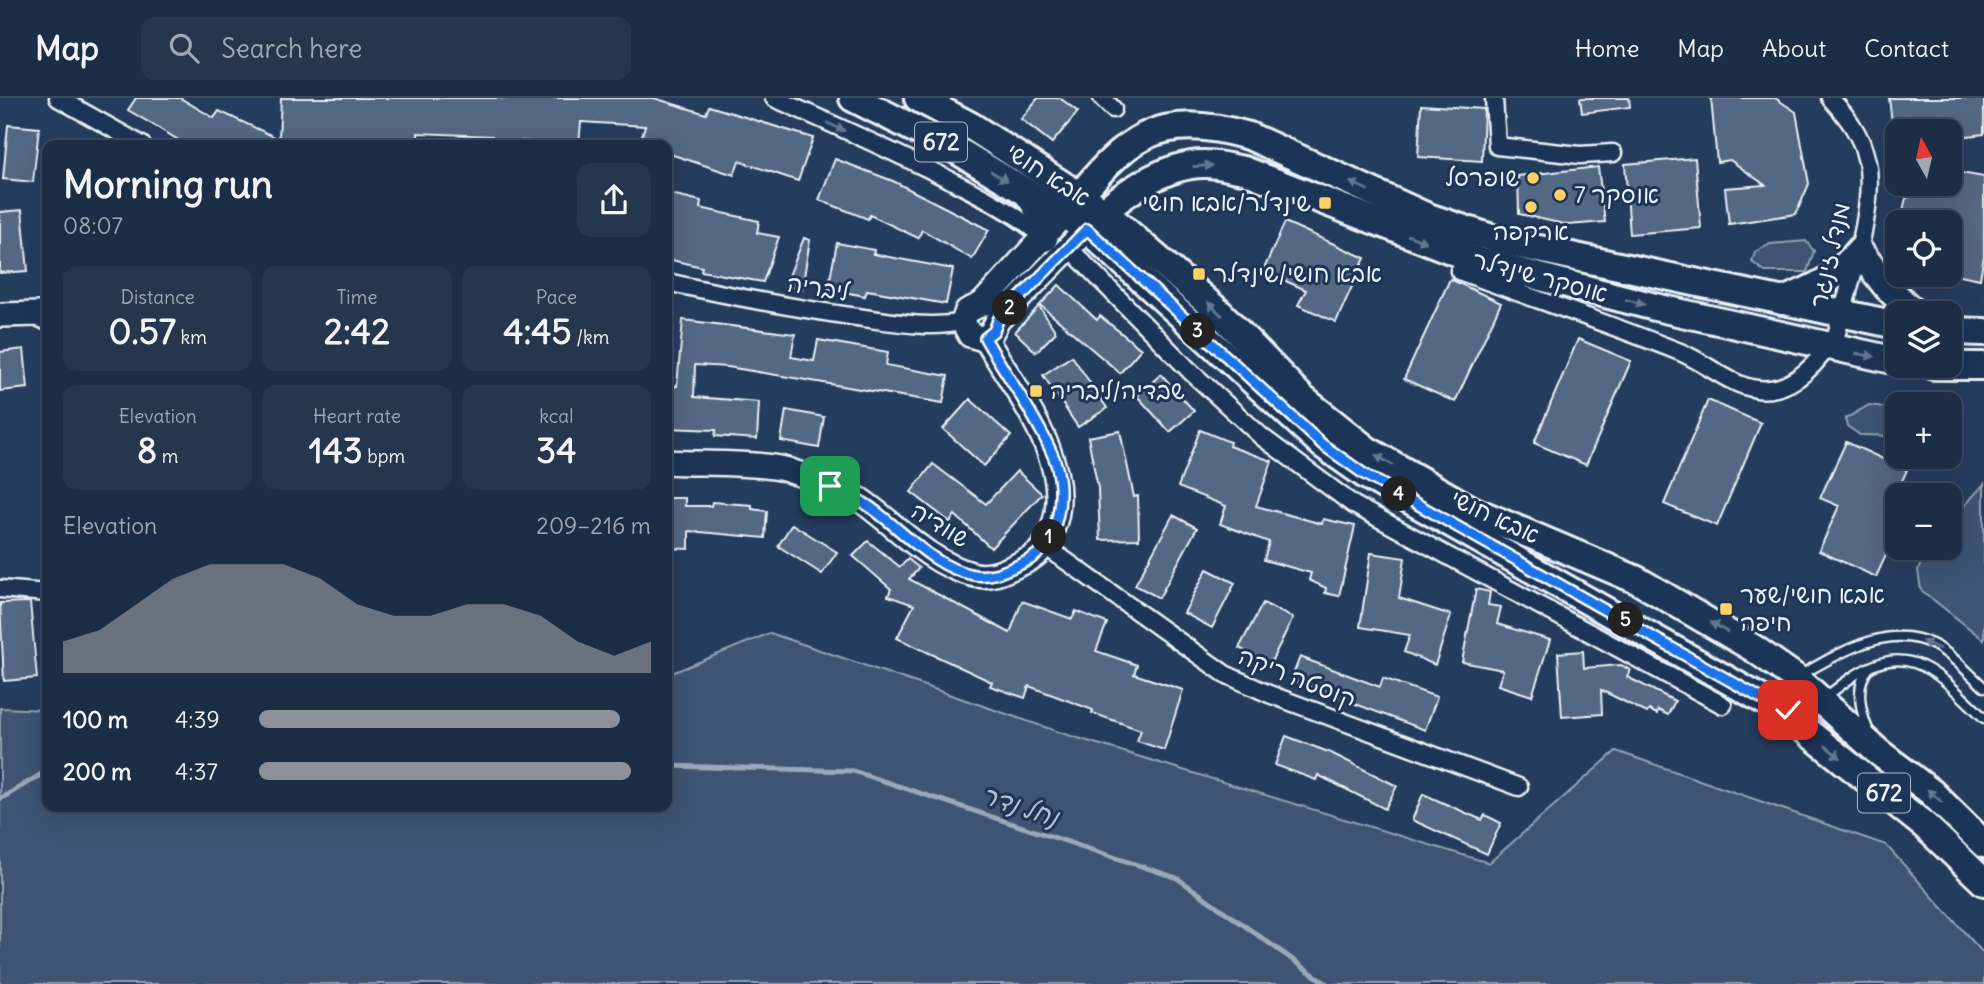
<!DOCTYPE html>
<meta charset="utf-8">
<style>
body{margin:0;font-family:Delius,"Playpen Sans Hebrew",sans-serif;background:#25364d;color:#f1f3f6;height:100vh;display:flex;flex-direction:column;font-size:26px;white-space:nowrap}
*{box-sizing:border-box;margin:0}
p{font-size:23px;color:#a0a8b3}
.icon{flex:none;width:38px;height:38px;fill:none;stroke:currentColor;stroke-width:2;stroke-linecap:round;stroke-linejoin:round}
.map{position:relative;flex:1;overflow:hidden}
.details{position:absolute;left:42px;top:42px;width:630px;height:672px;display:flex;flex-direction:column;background:#1c2e46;border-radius:14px;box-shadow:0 7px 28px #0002,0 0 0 2px #3a4a5f}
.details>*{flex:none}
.needle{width:46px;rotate:352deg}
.buttons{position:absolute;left:1885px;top:21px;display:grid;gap:14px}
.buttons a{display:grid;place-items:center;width:77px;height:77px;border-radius:14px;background:#1c2e46;box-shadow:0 7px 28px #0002,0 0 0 2px #3a4a5f;font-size:35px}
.pin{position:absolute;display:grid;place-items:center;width:60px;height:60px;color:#fff;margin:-30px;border-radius:14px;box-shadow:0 4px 10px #0006}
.km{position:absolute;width:35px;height:35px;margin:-18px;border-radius:50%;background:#222;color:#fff;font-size:19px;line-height:35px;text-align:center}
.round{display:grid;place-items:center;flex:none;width:74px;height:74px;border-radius:14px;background:#25364d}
.headline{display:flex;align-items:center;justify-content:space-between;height:119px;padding:0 21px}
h1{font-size:38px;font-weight:800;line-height:52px}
.figures{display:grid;grid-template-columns:repeat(3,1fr);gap:10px;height:119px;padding:7px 21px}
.figures div{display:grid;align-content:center;border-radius:14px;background:#25364d;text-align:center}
.figures b{font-size:35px;font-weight:800}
.figures small{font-size:19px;font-weight:400}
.figures p{font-size:19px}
.chart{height:196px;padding:14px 21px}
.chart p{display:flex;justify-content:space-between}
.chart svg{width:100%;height:126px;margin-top:7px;fill:#8c9099;opacity:.7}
ul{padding:0 21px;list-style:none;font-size:23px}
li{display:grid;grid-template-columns:112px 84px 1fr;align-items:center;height:52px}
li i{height:18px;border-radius:9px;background:#8c9099}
header{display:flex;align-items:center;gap:42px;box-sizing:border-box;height:98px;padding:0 35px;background:#1c2e46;border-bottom:2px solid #3a4a5f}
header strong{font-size:33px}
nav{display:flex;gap:38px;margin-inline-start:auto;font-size:24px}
.search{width:490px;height:63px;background:#25364d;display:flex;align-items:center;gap:18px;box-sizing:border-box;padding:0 24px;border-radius:14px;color:#a0a8b3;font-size:26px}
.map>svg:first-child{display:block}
.green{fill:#3e5472;stroke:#93a2b5;stroke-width:2}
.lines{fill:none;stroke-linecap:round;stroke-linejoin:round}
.stream{stroke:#99a8ba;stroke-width:5}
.building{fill:#536782;stroke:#e8f1f8;stroke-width:2}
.lane-casing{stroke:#e8f1f8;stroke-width:13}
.street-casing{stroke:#e8f1f8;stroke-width:21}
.secondary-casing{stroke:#e8f1f8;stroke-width:28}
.primary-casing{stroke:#e8f1f8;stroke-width:32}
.lane{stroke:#1d3557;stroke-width:8}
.street{stroke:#1d3557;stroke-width:16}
.secondary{stroke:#1d3557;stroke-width:23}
.primary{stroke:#1d3557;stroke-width:26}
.oneway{fill:#64778f}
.route-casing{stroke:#fff;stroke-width:14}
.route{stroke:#1a73e8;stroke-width:9}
.poi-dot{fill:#ffd166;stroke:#1d3557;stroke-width:2.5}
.labels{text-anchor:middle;stroke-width:6;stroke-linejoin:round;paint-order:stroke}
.shield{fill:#1d3557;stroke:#abb9c8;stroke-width:2}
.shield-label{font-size:23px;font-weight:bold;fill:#e8f1f8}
.street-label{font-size:24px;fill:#e8f1f8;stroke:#1d3557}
.poi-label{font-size:24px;fill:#e8f1f8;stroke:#1d3557;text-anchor:start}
.water-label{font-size:26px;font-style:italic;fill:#b4c1ce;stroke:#1d3557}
</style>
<header>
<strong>Map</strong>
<div class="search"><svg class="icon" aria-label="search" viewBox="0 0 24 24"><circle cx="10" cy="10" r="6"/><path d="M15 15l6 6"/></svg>Search here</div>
<nav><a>Home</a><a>Map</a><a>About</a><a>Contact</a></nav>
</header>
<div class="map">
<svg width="1984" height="886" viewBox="0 0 1984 886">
<rect width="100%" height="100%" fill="#253d5d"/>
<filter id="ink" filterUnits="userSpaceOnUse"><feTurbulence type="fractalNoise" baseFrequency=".0143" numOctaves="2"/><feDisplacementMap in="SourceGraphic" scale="14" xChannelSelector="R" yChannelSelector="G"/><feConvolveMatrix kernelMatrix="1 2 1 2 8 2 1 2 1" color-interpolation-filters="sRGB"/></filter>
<g filter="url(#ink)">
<g class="green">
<polygon points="1806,143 1814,153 1807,174 1765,174 1752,164 1755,154 1770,146"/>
<polygon points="1869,307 1897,311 1897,338 1860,337 1847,328 1845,321"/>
<polygon points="1984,386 1984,542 1921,492 1918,473 1926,450 1950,450 1950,424"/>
<polygon points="770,535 1068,637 1489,765 1616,653 1886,747 1984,856 1984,886 0,886 0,610 47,612 47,709 667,709 667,577"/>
</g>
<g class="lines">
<g class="stream">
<polyline points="667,668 853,673 1177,780 1327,886"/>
<polyline points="0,701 47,673"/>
</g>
</g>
<g class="building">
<polygon points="136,0 180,0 214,20 219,13 279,41 281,0 654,0 706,16 709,8 813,40 798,83 739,63 734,77 667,55 667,47 639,47 645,28 581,24 579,47 521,43 521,45 491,44 492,38 418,35 418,47 315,40 314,47 187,47 128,12"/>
<polygon points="1038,0 1060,0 1078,14 1052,45 1021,21"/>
<polygon points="1580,0 1629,0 1630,9 1582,15"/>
<polygon points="1711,0 1775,0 1796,14 1809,86 1796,116 1729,126 1725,90 1765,87 1730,62 1717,64"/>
<polygon points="1889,0 1984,0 1984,36 1950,40 1950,33 1893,33"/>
<polygon points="1421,7 1484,11 1482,63 1418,59"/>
<polygon points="8,27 39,30 33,84 3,81"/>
<polygon points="1695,60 1701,130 1630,136 1625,66"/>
<polygon points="835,61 893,83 989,132 972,161 922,132 918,140 870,117 868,121 819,102"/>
<polygon points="1598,69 1605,124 1568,127 1519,116 1518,78"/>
<polygon points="1950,73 1984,79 1984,158 1980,181 1950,175 1950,124 1900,124 1906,100 1926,94 1927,86 1950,86"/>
<polygon points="667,95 701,103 700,110 759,123 757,135 779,139 763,184 701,173 702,169 667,161"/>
<polygon points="22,112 28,173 0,175 0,114"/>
<polygon points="1285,124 1365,160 1336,224 1298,207 1306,192 1263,173"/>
<polygon points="804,140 810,142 802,191 785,188"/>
<polygon points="837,145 874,152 873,156 953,171 946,206 867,192 865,198 828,191"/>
<polygon points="1450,181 1501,205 1455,304 1404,281"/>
<polygon points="1059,187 1097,222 1100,218 1141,251 1120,275 1040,207"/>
<polygon points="1039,208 1056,234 1036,254 1015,234"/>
<polygon points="683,222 795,236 791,259 814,263 818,242 888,254 886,267 948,278 943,305 728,269 695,267 694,299 759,304 757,341 715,338 716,332 667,330 667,288 677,288"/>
<polygon points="1578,241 1631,263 1586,367 1534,345"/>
<polygon points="24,251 28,290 0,293 0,254"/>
<polygon points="1072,258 1107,310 1078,329 1043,277"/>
<polygon points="1161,276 1194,313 1170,334 1137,298"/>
<polygon points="970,301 1011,338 984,368 943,331"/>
<polygon points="1708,302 1761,325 1717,428 1664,406"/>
<polygon points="786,312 824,319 819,350 781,343"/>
<polygon points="1200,332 1230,344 1229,348 1272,363 1256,408 1322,426 1323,421 1355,428 1339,498 1325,495 1326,490 1309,482 1311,475 1264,462 1269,444 1220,426 1226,408 1178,389"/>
<polygon points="1120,333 1134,399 1138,398 1139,441 1100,442 1098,390 1088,339"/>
<polygon points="1846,344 1907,372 1890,409 1897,412 1897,433 1876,479 1819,453 1839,408 1820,400"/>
<polygon points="933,366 986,406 1017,373 1042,396 991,450 955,417 950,424 911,394"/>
<polygon points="667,400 685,400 685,408 711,408 712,404 752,407 752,411 767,413 765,440 689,433 689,451 667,450"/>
<polygon points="1173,417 1197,430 1159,500 1135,487"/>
<polygon points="792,426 837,454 822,476 778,448"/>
<polygon points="868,443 900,469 908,461 919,470 909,481 1010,535 1022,503 1072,521 1076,513 1107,525 1096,553 1137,567 1134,576 1183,592 1164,652 1137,643 1141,632 1092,615 1093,612 1029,588 1025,600 990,588 992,584 897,540 914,507 888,498 891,491 853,458"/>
<polygon points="1371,455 1405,460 1399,500 1451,517 1435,567 1404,554 1410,537 1360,529"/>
<polygon points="1207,471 1235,485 1212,530 1184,515"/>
<polygon points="1476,491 1490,494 1488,507 1501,509 1497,526 1550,542 1532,598 1498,587 1503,572 1462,564"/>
<polygon points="30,504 37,580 4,583 0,505"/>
<polygon points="1263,505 1293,520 1270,566 1239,550"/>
<polygon points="1583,553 1584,570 1621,567 1630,572 1627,579 1675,603 1668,617 1658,612 1657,616 1649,612 1647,615 1601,592 1602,616 1562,619 1558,555"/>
<polygon points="1300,559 1380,589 1383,580 1437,599 1425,632 1291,582"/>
<polygon points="1286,638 1331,655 1397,688 1385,711 1318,677 1316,682 1275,667"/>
<polygon points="1423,696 1482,722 1485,717 1501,725 1487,756 1412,722"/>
</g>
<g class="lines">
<defs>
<g id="lane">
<path d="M1799 578C1838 556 1889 523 1934 547 1953 557 1968 575 1984 589"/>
<path d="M1793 612C1813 610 1828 597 1844 585 1908 536 1937 575 1984 620"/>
<path d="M1869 634C1861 615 1854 588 1869 570"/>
</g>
<g id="street">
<polyline points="58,0 142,47"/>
<path d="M774 0C811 17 1037 114 1040 142"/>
<polyline points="1102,0 1113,11"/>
<polyline points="1494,0 1497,48 1580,57 1613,55"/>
<polyline points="1069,150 1190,273 1262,339 1354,407 1723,607"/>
<path d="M1459 173C1532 200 1607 225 1680 254 1705 264 1731 288 1757 291 1787 295 1812 272 1827 249L1833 251C1844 200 1879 108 1866 60 1861 36 1846 17 1830 0"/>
<path d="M667 184C730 198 793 210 857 219 892 224 929 231 963 224"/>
<polyline points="1045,448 1225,576 1269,596 1519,689"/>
<polyline points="0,491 47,495"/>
</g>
<g id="secondary">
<polyline points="1055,126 982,206 967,213 963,224 970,237 980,240 990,237 998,222 1087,131"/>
<polyline points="0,217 39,216 47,220"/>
<path d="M667 364C696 366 764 364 788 372 813 381 844 390 866 406 900 431 929 464 971 476 991 482 1009 471 1026 463 1040 456 1047 446 1052 432 1078 369 1016 293 985 240"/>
</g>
<g id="primary">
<polyline points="853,0 958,53 1087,131 1323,347 1364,376 1779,611 1925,728 1984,784"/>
<polyline points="918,0 971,28 1103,113 1220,215 1303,301 1367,352 1472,412 1637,482 1753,550 1796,580 1877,653 1931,694 1984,746"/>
<polyline points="1028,96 1040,114 1044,140"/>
<path d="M1070 110C1126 39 1156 12 1249 38L1428 119 1501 143 1897 227"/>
<path d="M1093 125C1118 97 1167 65 1206 66 1218 66 1231 70 1244 72L1479 163 1655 209 1897 263"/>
<path d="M1782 203C1815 191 1837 180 1859 153L1887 189 1914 215"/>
<polyline points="1950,233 1984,234"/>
<polyline points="1934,268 1984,268"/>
</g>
</defs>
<use href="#lane" class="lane-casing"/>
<use href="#street" class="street-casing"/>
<use href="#secondary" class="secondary-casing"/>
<use href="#primary" class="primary-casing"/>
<use href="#lane" class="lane"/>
<use href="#street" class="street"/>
<use href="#secondary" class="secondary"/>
<use href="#primary" class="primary"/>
</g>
<defs><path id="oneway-solid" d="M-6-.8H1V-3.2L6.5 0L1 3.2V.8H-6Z" transform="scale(1.75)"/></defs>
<g class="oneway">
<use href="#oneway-solid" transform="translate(836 29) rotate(25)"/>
<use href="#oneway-solid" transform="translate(1203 68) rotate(-4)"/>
<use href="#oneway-solid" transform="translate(999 78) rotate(31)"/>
<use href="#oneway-solid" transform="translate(1359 88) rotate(-156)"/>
<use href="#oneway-solid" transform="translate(1417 141) rotate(22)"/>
<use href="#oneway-solid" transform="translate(1635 204) rotate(15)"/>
<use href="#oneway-solid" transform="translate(1215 211) rotate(-137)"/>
<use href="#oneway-solid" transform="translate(1865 257) rotate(10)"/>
<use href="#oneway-solid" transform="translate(1384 362) rotate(-150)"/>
<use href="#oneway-solid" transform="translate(1719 529) rotate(-149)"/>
<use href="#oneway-solid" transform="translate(1931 547) rotate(-156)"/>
<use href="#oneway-solid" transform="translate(1833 654) rotate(39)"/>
<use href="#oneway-solid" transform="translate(1935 698) rotate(-138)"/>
</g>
</g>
<g class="lines" filter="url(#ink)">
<defs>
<path id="route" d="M830 388C841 394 853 398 864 405 898 426 931 470 974 477 993 480 1009 471 1025 464 1060 448 1067 393 1054 360 1038 321 1006 277 985 240L994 233 998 222 1087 131 1323 347 1364 376 1780 611 1788 612"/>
</defs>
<use href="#route" class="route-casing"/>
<use href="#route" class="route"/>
</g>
<g class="poi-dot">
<circle cx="1533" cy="80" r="7"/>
<circle cx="1560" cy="97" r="7"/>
<rect x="1318" y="98" width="14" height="14" rx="3.5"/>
<circle cx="1531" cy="109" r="7"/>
<rect x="1192" y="169" width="14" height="14" rx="3.5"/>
<rect x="1029" y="286" width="14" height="14" rx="3.5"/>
<rect x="1719" y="504" width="14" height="14" rx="3.5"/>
</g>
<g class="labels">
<g class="shield">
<rect x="915" y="24.5" width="52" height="39" rx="5"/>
<rect x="1858" y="675.5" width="52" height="39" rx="5"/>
</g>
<g class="shield-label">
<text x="941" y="52">672</text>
<text x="1884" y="703">672</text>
</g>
<g class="street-label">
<text transform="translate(1048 77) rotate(33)" y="8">אבא חושי</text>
<text transform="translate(1830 157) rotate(-77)" y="8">מנדל זינגר</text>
<text transform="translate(1540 179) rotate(15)" y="8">אוסקר שינדלר</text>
<text transform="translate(818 190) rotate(9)" y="8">ליבריה</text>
<text transform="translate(1495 419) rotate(25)" y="8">אבא חושי</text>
<text transform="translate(940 427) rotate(32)" y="8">שוודיה</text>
<text transform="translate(1297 580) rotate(22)" y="8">קוסטה ריקה</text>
</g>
<g class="poi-label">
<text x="1519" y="88" text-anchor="end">שופרסל</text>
<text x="1574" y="105">אוסקר 7</text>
<text x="1311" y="113" text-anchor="end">שינדלר/אבא חושי</text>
<text x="1531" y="142" text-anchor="middle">ארקפה</text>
<text x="1213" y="184">אבא חושי/שינדלר</text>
<text x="1050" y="301">שבדיה/ליבריה</text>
<text x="1740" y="505">אבא חושי/שער<tspan x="1740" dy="28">חיפה</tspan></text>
</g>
<g class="water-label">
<text transform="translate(1020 708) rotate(18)" y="9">נחל נדר</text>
</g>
</g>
</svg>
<div class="buttons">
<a><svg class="needle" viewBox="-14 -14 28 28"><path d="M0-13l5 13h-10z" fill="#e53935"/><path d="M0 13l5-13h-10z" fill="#a0a8b3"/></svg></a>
<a><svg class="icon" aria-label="locate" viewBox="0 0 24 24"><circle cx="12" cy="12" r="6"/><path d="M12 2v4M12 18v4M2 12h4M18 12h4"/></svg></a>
<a><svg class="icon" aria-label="layers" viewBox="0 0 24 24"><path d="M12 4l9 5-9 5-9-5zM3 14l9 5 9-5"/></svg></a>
<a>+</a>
<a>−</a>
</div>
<div class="pin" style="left:830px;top:388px;background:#1e9e55"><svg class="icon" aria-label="arrive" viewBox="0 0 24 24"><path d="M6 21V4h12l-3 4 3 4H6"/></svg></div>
<div class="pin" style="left:1788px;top:612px;background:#d93025"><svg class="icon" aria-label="check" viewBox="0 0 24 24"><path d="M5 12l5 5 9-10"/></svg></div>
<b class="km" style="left:1049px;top:439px">1</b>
<b class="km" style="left:1010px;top:210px">2</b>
<b class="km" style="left:1198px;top:233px">3</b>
<b class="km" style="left:1399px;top:396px">4</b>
<b class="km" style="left:1626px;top:522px">5</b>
<section class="details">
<div class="headline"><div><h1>Morning run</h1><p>08:07</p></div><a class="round"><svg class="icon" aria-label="share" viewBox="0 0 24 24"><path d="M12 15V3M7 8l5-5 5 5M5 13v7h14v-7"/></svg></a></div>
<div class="figures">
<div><p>Distance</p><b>0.57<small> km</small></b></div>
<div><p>Time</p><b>2:42</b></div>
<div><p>Pace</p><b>4:45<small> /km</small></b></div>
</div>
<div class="figures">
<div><p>Elevation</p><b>8<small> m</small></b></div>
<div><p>Heart rate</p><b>143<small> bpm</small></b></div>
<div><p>kcal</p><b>34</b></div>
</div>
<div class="chart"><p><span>Elevation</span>209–216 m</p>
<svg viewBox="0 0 160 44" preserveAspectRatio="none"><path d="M0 44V33L10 29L20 20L30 11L40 6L50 6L60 6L70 11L80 20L90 24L100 24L110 20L120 20L130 24L140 33L150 38L160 33V44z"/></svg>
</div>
<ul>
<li><b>100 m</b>4:39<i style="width:92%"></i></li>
<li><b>200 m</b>4:37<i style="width:95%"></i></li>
</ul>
</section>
</div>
